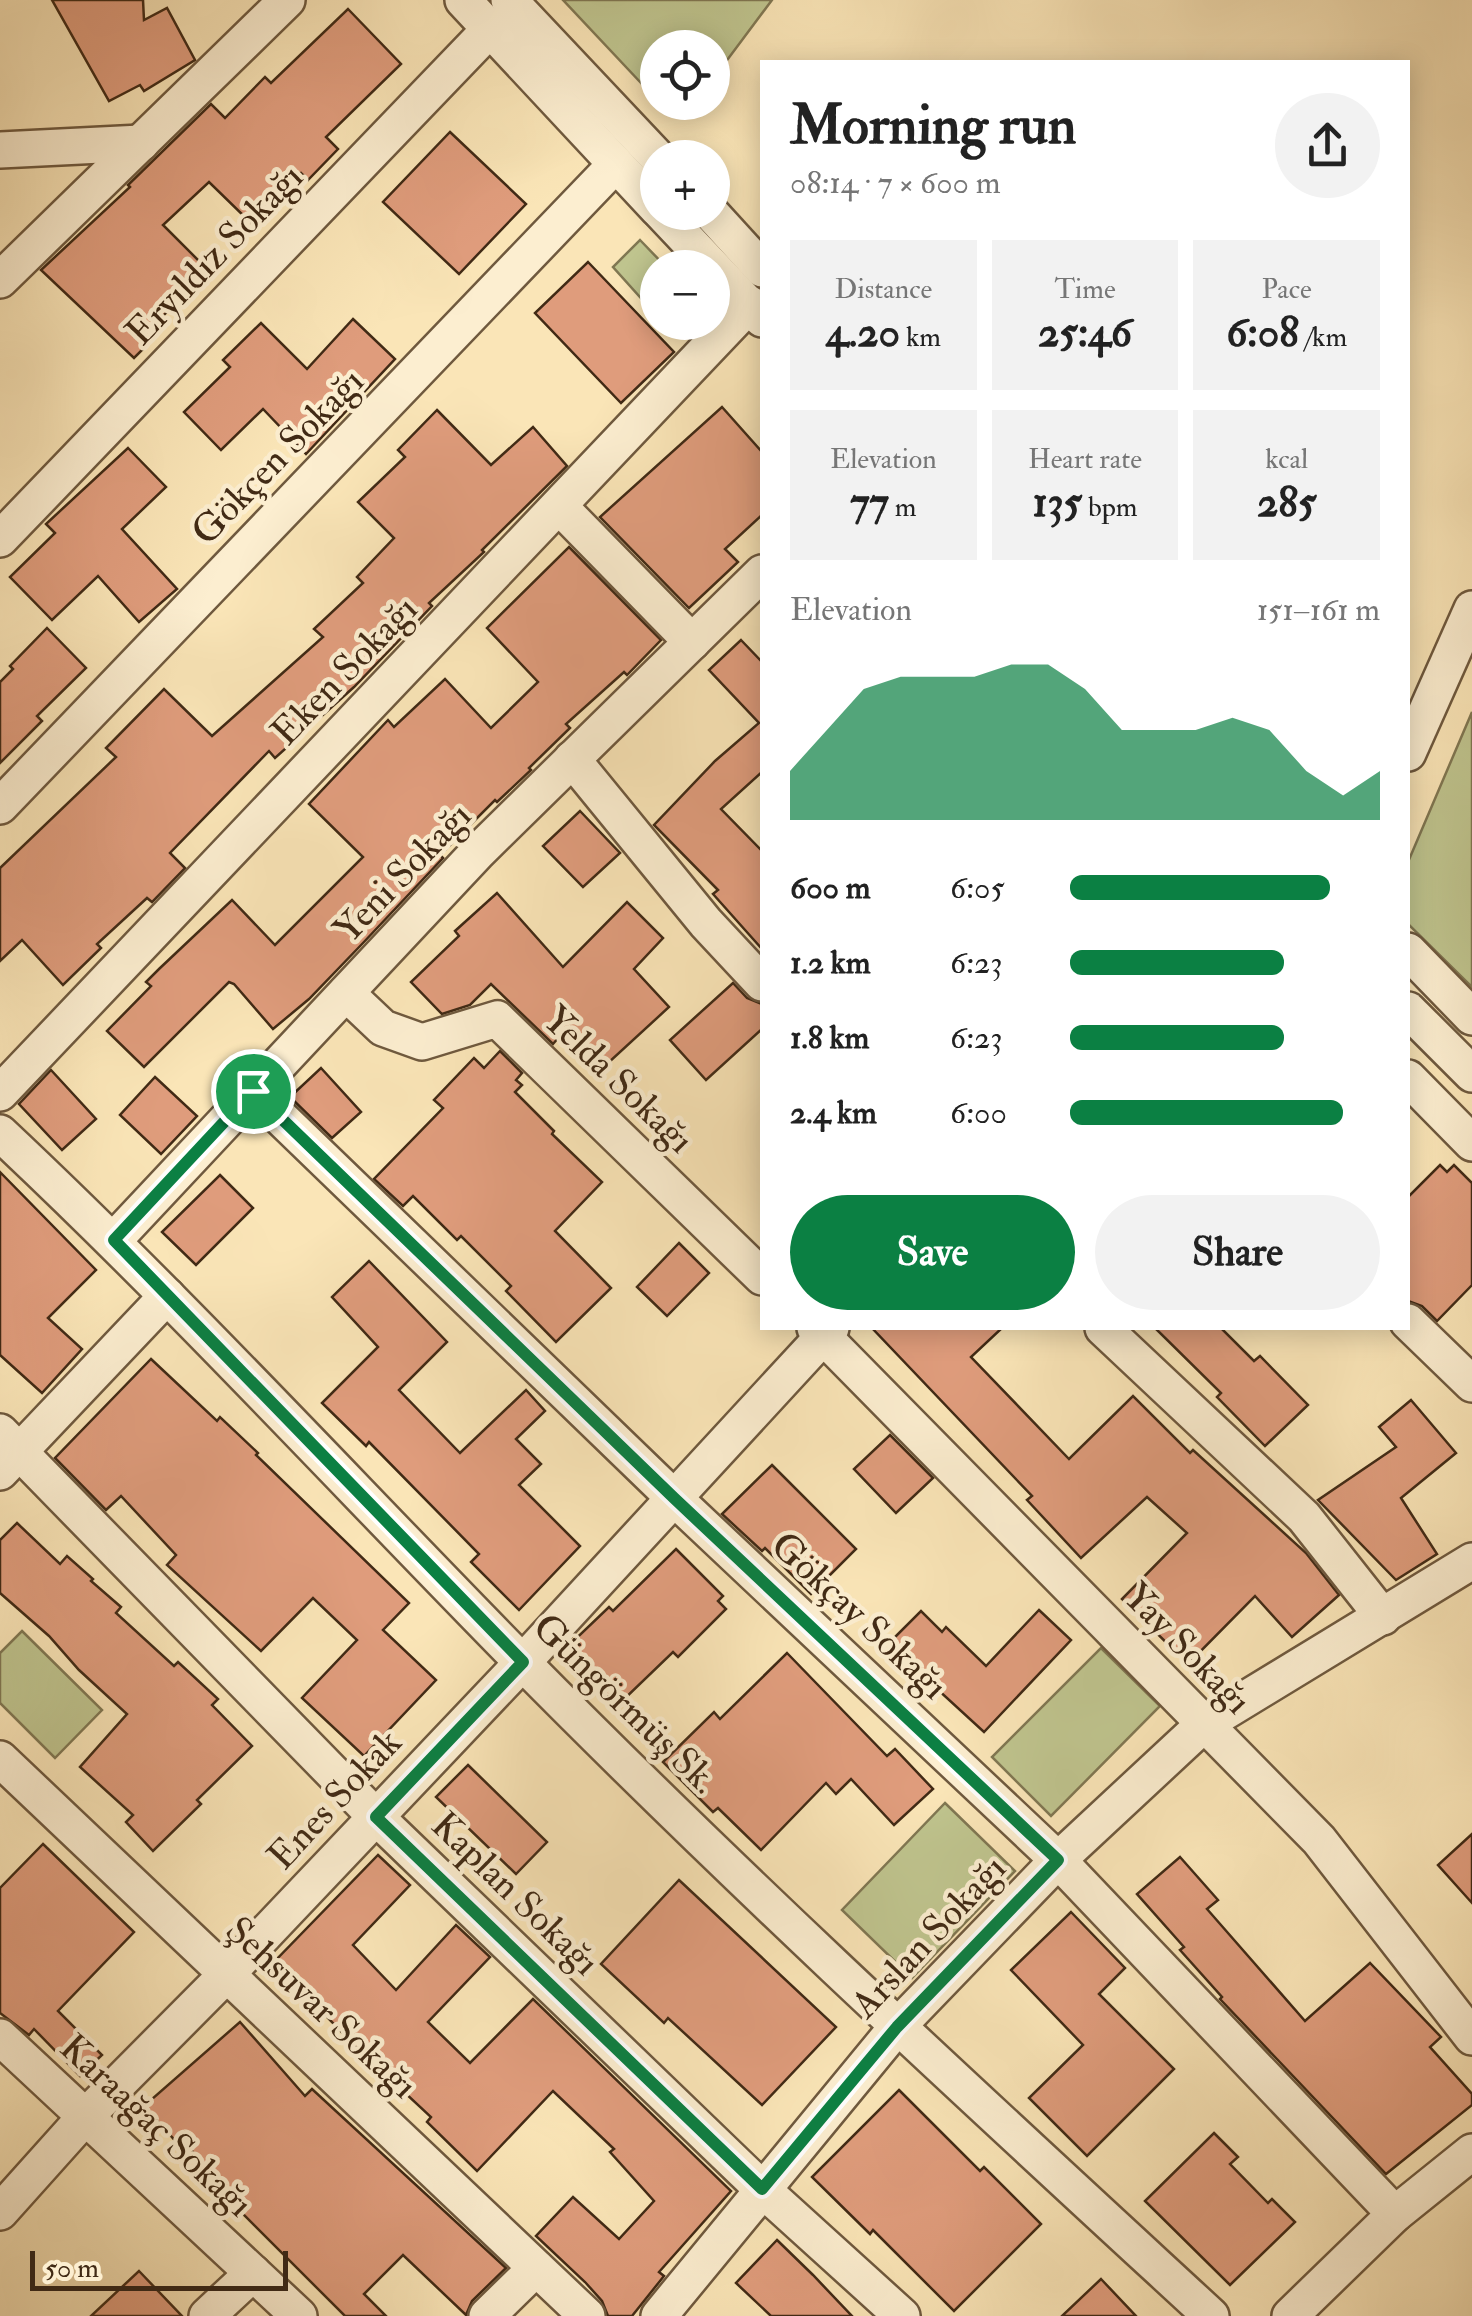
<!DOCTYPE html>
<meta charset="utf-8">
<style>
body{margin:0;font-family:"IM FELL Double Pica",serif;background:#f2f2f2;color:#222;height:100vh;display:flex;flex-direction:column;font-size:38px;white-space:nowrap}
*{box-sizing:border-box;margin:0}
p{font-size:32px;color:#767676}
.icon{flex:none;width:55px;height:55px;fill:none;stroke:currentColor;stroke-width:2;stroke-linecap:round;stroke-linejoin:round}
.map{position:relative;flex:1;overflow:hidden}
.details{position:absolute;left:760px;top:60px;width:650px;height:1270px;display:flex;flex-direction:column;background:#fff;border-radius:0px;box-shadow:0 5px 25px #0003}
.details>*{flex:none}
.controls{position:absolute;left:640px;top:30px;display:grid;gap:20px}
.controls a{display:grid;place-items:center;width:90px;height:90px;border-radius:50%;background:#fff;box-shadow:0 5px 25px #0003;font-size:50px}
.scale{position:absolute;left:30px;bottom:25px;width:258px;box-sizing:border-box;padding-left:10px;border:5px solid #412a15;border-top:0;font-size:28px;line-height:35px;white-space:nowrap;color:#412a15;-webkit-text-stroke:8px #fceed0;paint-order:stroke}
.pin{position:absolute;display:grid;place-items:center;width:85px;height:85px;color:#fff;margin:-42px;border:5px solid #fff;border-radius:50%;box-shadow:0 2px 10px #0007}
.round{display:grid;place-items:center;flex:none;width:105px;height:105px;border-radius:52px;background:#f2f2f2}
.summary{display:flex;align-items:center;justify-content:space-between;height:170px;padding:0 30px}
h1{font-size:55px;font-weight:800;line-height:75px}
.figures{display:grid;grid-template-columns:repeat(3,1fr);gap:15px;height:170px;padding:10px 30px}
.figures div{display:grid;align-content:center;border-radius:0px;background:#f2f2f2;text-align:center}
.figures b{font-size:42px;font-weight:800}
.figures small{font-size:28px;font-weight:400}
.figures p{font-size:28px}
.chart{height:280px;padding:20px 30px}
.chart p{display:flex;justify-content:space-between}
.chart svg{width:100%;height:180px;margin-top:10px;fill:#0b8043;opacity:.7}
.cta{display:flex;gap:20px;margin-top:auto;padding:20px 30px}
.cta a{flex:1;height:115px;border-radius:60px;background:#0b8043;color:#fff;font-size:40px;font-weight:800;line-height:115px;text-align:center}
.cta a+a{background:#f2f2f2;color:#222}
ul{padding:0 30px;list-style:none;font-size:32px}
li{display:grid;grid-template-columns:160px 120px 1fr;align-items:center;height:75px}
li i{height:25px;border-radius:12px;background:#0b8043}
.map>svg:first-child{display:block}
.green{fill:#bfc48e;stroke:#807752;stroke-width:2.5}
.building{fill:#df9c7c;stroke:#412a15;stroke-width:2.5}
.lines{fill:none;stroke-linecap:round;stroke-linejoin:round}
.minor-casing{stroke:#6f593e;stroke-width:40}
.minor{stroke:#fceed0;stroke-width:35}
.route-casing{stroke:#fff;stroke-width:20}
.route{stroke:#0b8043;stroke-width:12}
.labels{text-anchor:middle;stroke-width:9;stroke-linejoin:round;paint-order:stroke}
.street-label{font-size:38px;fill:#412a15;stroke:#fceed0}
</style>
<div class="map">
<svg width="1472" height="2316" viewBox="0 0 1472 2316">
<rect width="100%" height="100%" fill="#fae5b7"/>
<filter id="stains"><feTurbulence type="fractalNoise" baseFrequency=".002" numOctaves="4"/><feColorMatrix values="0 0 0 0 .2 0 0 0 0 .09 0 0 0 0 .02 0 0 0 .5 -.17"/></filter>
<radialGradient id="worn" r=".72"><stop offset=".6" stop-color="#630" stop-opacity="0"/><stop offset="1" stop-color="#630" stop-opacity=".3"/></radialGradient>
<g class="green">
<polygon points="563,0 772,0 713,79 712,48 658,48 657,100"/>
<polygon points="640,240 666,267 658,268 657,316 613,267"/>
<polygon points="1472,712 1472,987 1408,924 1408,862"/>
<polygon points="22,1631 102,1710 55,1758 0,1703 0,1653"/>
<polygon points="1101,1648 1160,1706 1051,1816 992,1757"/>
<polygon points="945,1803 1015,1871 912,1978 842,1910"/>
</g>
<g class="building">
<polygon points="52,0 143,0 144,20 167,8 195,60 144,91 140,85 109,101"/>
<polygon points="348,9 401,64 326,137 338,149 308,180 301,173 251,223 209,182 163,225 208,270 162,317 169,323 134,358 41,270 130,187 128,185 211,104 225,118 265,77 271,83"/>
<polygon points="450,132 526,204 459,274 383,202"/>
<polygon points="588,262 674,352 621,403 535,313"/>
<polygon points="353,319 395,359 306,454 263,409 221,450 184,412 230,367 223,360 261,323 307,369"/>
<polygon points="722,407 762,452 762,515 725,549 738,562 689,608 600,517"/>
<polygon points="437,410 491,465 533,427 567,466 482,550 484,552 429,603 432,606 354,687 275,758 269,751 170,853 185,868 152,902 147,898 97,944 101,948 63,985 22,940 0,961 0,868 116,757 106,748 164,689 212,736 323,637 314,629 363,583 357,577 394,538 358,502 405,457 398,450"/>
<polygon points="128,448 166,487 122,529 177,589 139,622 98,576 52,620 10,577 55,533 46,524"/>
<polygon points="569,547 661,640 627,675 624,672 566,724 570,728 529,768 531,770 497,802 495,800 440,855 443,858 363,943 309,999 273,1029 234,984 229,982 144,1067 107,1031 151,986 146,982 159,969 232,900 275,945 363,857 309,804 388,720 394,727 445,679 491,728 538,682 487,628"/>
<polygon points="47,628 86,668 37,716 42,721 0,763 0,682 13,669 10,666"/>
<polygon points="741,640 762,662 762,772 721,809 762,851 762,949 713,894 718,890 654,825 715,761 759,723 709,670"/>
<polygon points="580,811 620,853 583,887 543,846"/>
<polygon points="497,893 563,967 627,902 663,938 634,969 669,1007 595,1075 559,1037 553,1044 491,984 470,1005 442,1014 411,982 459,936 455,931"/>
<polygon points="733,983 747,998 762,1004 762,1029 706,1080 670,1040"/>
<polygon points="500,1051 522,1073 516,1080 522,1085 515,1092 554,1131 552,1134 602,1182 555,1231 611,1288 556,1342 506,1291 511,1286 461,1236 457,1240 413,1196 403,1206 374,1179 443,1108 434,1100 474,1058 484,1068"/>
<polygon points="321,1068 361,1112 332,1138 290,1097"/>
<polygon points="51,1070 96,1119 62,1150 19,1104"/>
<polygon points="155,1077 197,1116 161,1154 120,1115"/>
<polygon points="1440,1165 1447,1172 1454,1165 1472,1183 1472,1285 1437,1321 1422,1306 1408,1301 1408,1197"/>
<polygon points="0,1172 96,1270 48,1318 82,1349 42,1393 0,1355"/>
<polygon points="220,1175 253,1208 196,1265 162,1232"/>
<polygon points="679,1243 709,1273 667,1316 637,1287"/>
<polygon points="369,1261 447,1342 399,1390 460,1453 526,1390 545,1411 516,1439 541,1464 519,1485 580,1546 519,1610 471,1562 479,1554 369,1442 366,1446 322,1403 378,1347 332,1297"/>
<polygon points="872,1328 1002,1328 971,1357 1069,1459 1133,1396 1190,1453 1193,1450 1306,1553 1339,1595 1292,1637 1255,1596 1188,1664 1122,1599 1187,1533 1147,1497 1081,1558 1027,1500 1032,1496"/>
<polygon points="1155,1328 1221,1328 1254,1361 1260,1356 1308,1405 1265,1446 1217,1397 1221,1393"/>
<polygon points="151,1359 217,1421 220,1417 258,1453 256,1455 409,1603 383,1630 436,1680 364,1756 302,1698 357,1640 313,1598 261,1651 167,1565 176,1555 121,1496 106,1510 55,1458"/>
<polygon points="1411,1400 1456,1453 1401,1498 1437,1554 1396,1580 1318,1500 1396,1447 1379,1427"/>
<polygon points="890,1435 933,1478 896,1513 854,1469"/>
<polygon points="772,1465 856,1549 811,1594 765,1548 762,1551 722,1514"/>
<polygon points="17,1523 60,1564 67,1556 93,1579 91,1581 121,1607 116,1613 174,1666 178,1662 218,1699 212,1705 252,1746 197,1800 201,1804 153,1851 126,1822 133,1815 80,1767 127,1714 79,1670 49,1636 0,1593 0,1540"/>
<polygon points="676,1549 723,1596 718,1601 726,1609 678,1657 673,1652 617,1706 563,1651 609,1607 613,1611"/>
<polygon points="1039,1610 1071,1640 984,1732 888,1644 921,1611 942,1632 946,1627 986,1666"/>
<polygon points="787,1653 887,1756 895,1749 933,1789 894,1825 851,1779 836,1794 826,1783 761,1850 718,1808 713,1812 663,1762 714,1712 720,1719"/>
<polygon points="468,1765 547,1842 516,1874 436,1797"/>
<polygon points="1472,1834 1472,1903 1438,1865"/>
<polygon points="43,1844 134,1932 58,2011 102,2055 80,2076 34,2029 29,2035 0,2013 0,1888"/>
<polygon points="378,1855 410,1885 353,1945 396,1990 456,1925 490,1957 428,2022 470,2063 533,1999 731,2191 659,2272 664,2276 632,2316 608,2316 602,2301 585,2282 536,2236 573,2197 619,2239 654,2201 610,2152 614,2149 553,2091 477,2171 427,2122 431,2117 357,2048 274,1962"/>
<polygon points="1180,1857 1218,1900 1207,1909 1305,2021 1370,1963 1441,2037 1430,2047 1472,2094 1472,2105 1386,2174 1220,1999 1222,1997 1180,1950 1184,1947 1137,1894"/>
<polygon points="679,1880 836,2027 762,2105 668,2018 664,2023 601,1964"/>
<polygon points="1071,1912 1125,1968 1099,1994 1174,2069 1087,2156 1029,2098 1083,2045 1011,1970"/>
<polygon points="240,2022 305,2096 312,2089 506,2268 472,2301 466,2315 403,2255 364,2294 386,2316 345,2316 240,2211 185,2142 180,2146 144,2106"/>
<polygon points="899,2090 980,2171 984,2167 1041,2224 954,2311 873,2230 870,2234 812,2177"/>
<polygon points="1214,2133 1238,2157 1230,2164 1268,2203 1272,2199 1295,2222 1230,2285 1145,2201"/>
<polygon points="777,2240 813,2275 852,2316 771,2316 736,2283"/>
<polygon points="139,2271 182,2316 91,2316"/>
<polygon points="1101,2279 1136,2316 1062,2316"/>
</g>
<g class="lines">
<defs>
<g id="minor">
<polyline points="463,0 658,209"/>
<polyline points="509,0 658,158"/>
<polyline points="0,150 141,143"/>
<polyline points="661,212 762,319"/>
<polyline points="710,212 762,269"/>
<polyline points="0,280 287,0"/>
<polyline points="559,506 692,642"/>
<polyline points="0,539 490,29"/>
<polyline points="1408,753 1472,609"/>
<polyline points="572,759 706,923 762,983"/>
<polyline points="0,806 615,165"/>
<polyline points="1408,951 1472,1017"/>
<polyline points="346,993 383,1028 422,1042 497,1019 762,1277"/>
<polyline points="1408,1010 1472,1074"/>
<polyline points="1408,1078 1472,1143"/>
<polyline points="253,1091 674,1498 1058,1860 1395,2214"/>
<polyline points="0,1093 750,304"/>
<path d="M0 1133C180 1302 347 1484 520 1660 743 1886 978 2101 1211 2316"/>
<polyline points="114,1240 477,853 762,573"/>
<polyline points="1408,1322 1472,1384"/>
<polyline points="815,1328 1319,1840 1472,2037"/>
<polyline points="1103,1328 1304,1517 1383,1617"/>
<polyline points="0,1432 376,1817 762,2189 902,2316"/>
<polyline points="0,1472 167,1296"/>
<polyline points="0,1759 587,2316"/>
<polyline points="0,2037 299,2316"/>
<polyline points="0,2212 86,2116 226,1975 523,1662 831,1328"/>
<polyline points="207,2316 253,2273"/>
<polyline points="487,2316 536,2268"/>
<polyline points="659,2316 897,2027 1058,1860 1203,1725 1472,1561"/>
<polyline points="1290,2316 1395,2214 1472,2152"/>
</g>
</defs>
<use href="#minor" class="minor-casing"/>
<use href="#minor" class="minor"/>
</g>
<g class="lines">
<defs>
<polygon id="route" points="253,1091 674,1498 1058,1860 897,2027 762,2189 376,1817 523,1662 114,1240"/>
</defs>
<use href="#route" class="route-casing"/>
<use href="#route" class="route"/>
</g>
<g class="labels">
<g class="street-label">
<text transform="translate(214 254) rotate(-46)" y="13">Eryıldız Sokağı</text>
<text transform="translate(277 456) rotate(-46)" y="13">Gökçen Sokağı</text>
<text transform="translate(344 670) rotate(-46)" y="13">Eken Sokağı</text>
<text transform="translate(402 872) rotate(-46)" y="13">Yeni Sokağı</text>
<text transform="translate(619 1079) rotate(44)" y="13">Yelda Sokağı</text>
<text transform="translate(860 1615) rotate(43)" y="13">Gökçay Sokağı</text>
<text transform="translate(1188 1648) rotate(46)" y="13">Yay Sokağı</text>
<text transform="translate(626 1703) rotate(44)" y="13">Güngörmüş Sk.</text>
<text transform="translate(334 1799) rotate(-47)" y="13">Enes Sokak</text>
<text transform="translate(516 1893) rotate(44)" y="13">Kaplan Sokağı</text>
<text transform="translate(928 1936) rotate(-47)" y="13">Arslan Sokağı</text>
<text transform="translate(322 2007) rotate(43)" y="13">Şehsuvar Sokağı</text>
<text transform="translate(157 2125) rotate(43)" y="13">Karaağaç Sokağı</text>
</g>
</g>
<rect width="100%" height="100%" filter="url(#stains)"/>
<rect width="100%" height="100%" fill="url(#worn)"/>
</svg>
<div class="controls">
<a><svg class="icon" aria-label="locate" viewBox="0 0 24 24"><circle cx="12" cy="12" r="6"/><path d="M12 2v4M12 18v4M2 12h4M18 12h4"/></svg></a>
<a>+</a>
<a>−</a>
</div>
<div class="scale">50 m</div>
<div class="pin" style="left:253px;top:1091px;background:#1e9e55"><svg class="icon" aria-label="arrive" viewBox="0 0 24 24"><path d="M6 21V4h12l-3 4 3 4H6"/></svg></div>
<section class="details">
<div class="summary"><div><h1>Morning run</h1><p>08:14 · 7 × 600 m</p></div><a class="round"><svg class="icon" aria-label="share" viewBox="0 0 24 24"><path d="M12 15V3M7 8l5-5 5 5M5 13v7h14v-7"/></svg></a></div>
<div class="figures">
<div><p>Distance</p><b>4.20<small> km</small></b></div>
<div><p>Time</p><b>25:46</b></div>
<div><p>Pace</p><b>6:08<small> /km</small></b></div>
</div>
<div class="figures">
<div><p>Elevation</p><b>77<small> m</small></b></div>
<div><p>Heart rate</p><b>135<small> bpm</small></b></div>
<div><p>kcal</p><b>285</b></div>
</div>
<div class="chart"><p><span>Elevation</span>151–161 m</p>
<svg viewBox="0 0 160 44" preserveAspectRatio="none"><path d="M0 44V32L10 22L20 12L30 9L40 9L50 9L60 6L70 6L80 12L90 22L100 22L110 22L120 19L130 22L140 32L150 38L160 32V44z"/></svg>
</div>
<ul>
<li><b>600 m</b>6:05<i style="width:84%"></i></li>
<li><b>1.2 km</b>6:23<i style="width:69%"></i></li>
<li><b>1.8 km</b>6:23<i style="width:69%"></i></li>
<li><b>2.4 km</b>6:00<i style="width:88%"></i></li>
</ul>
<div class="cta"><a>Save</a><a>Share</a></div>
</section>
</div>
